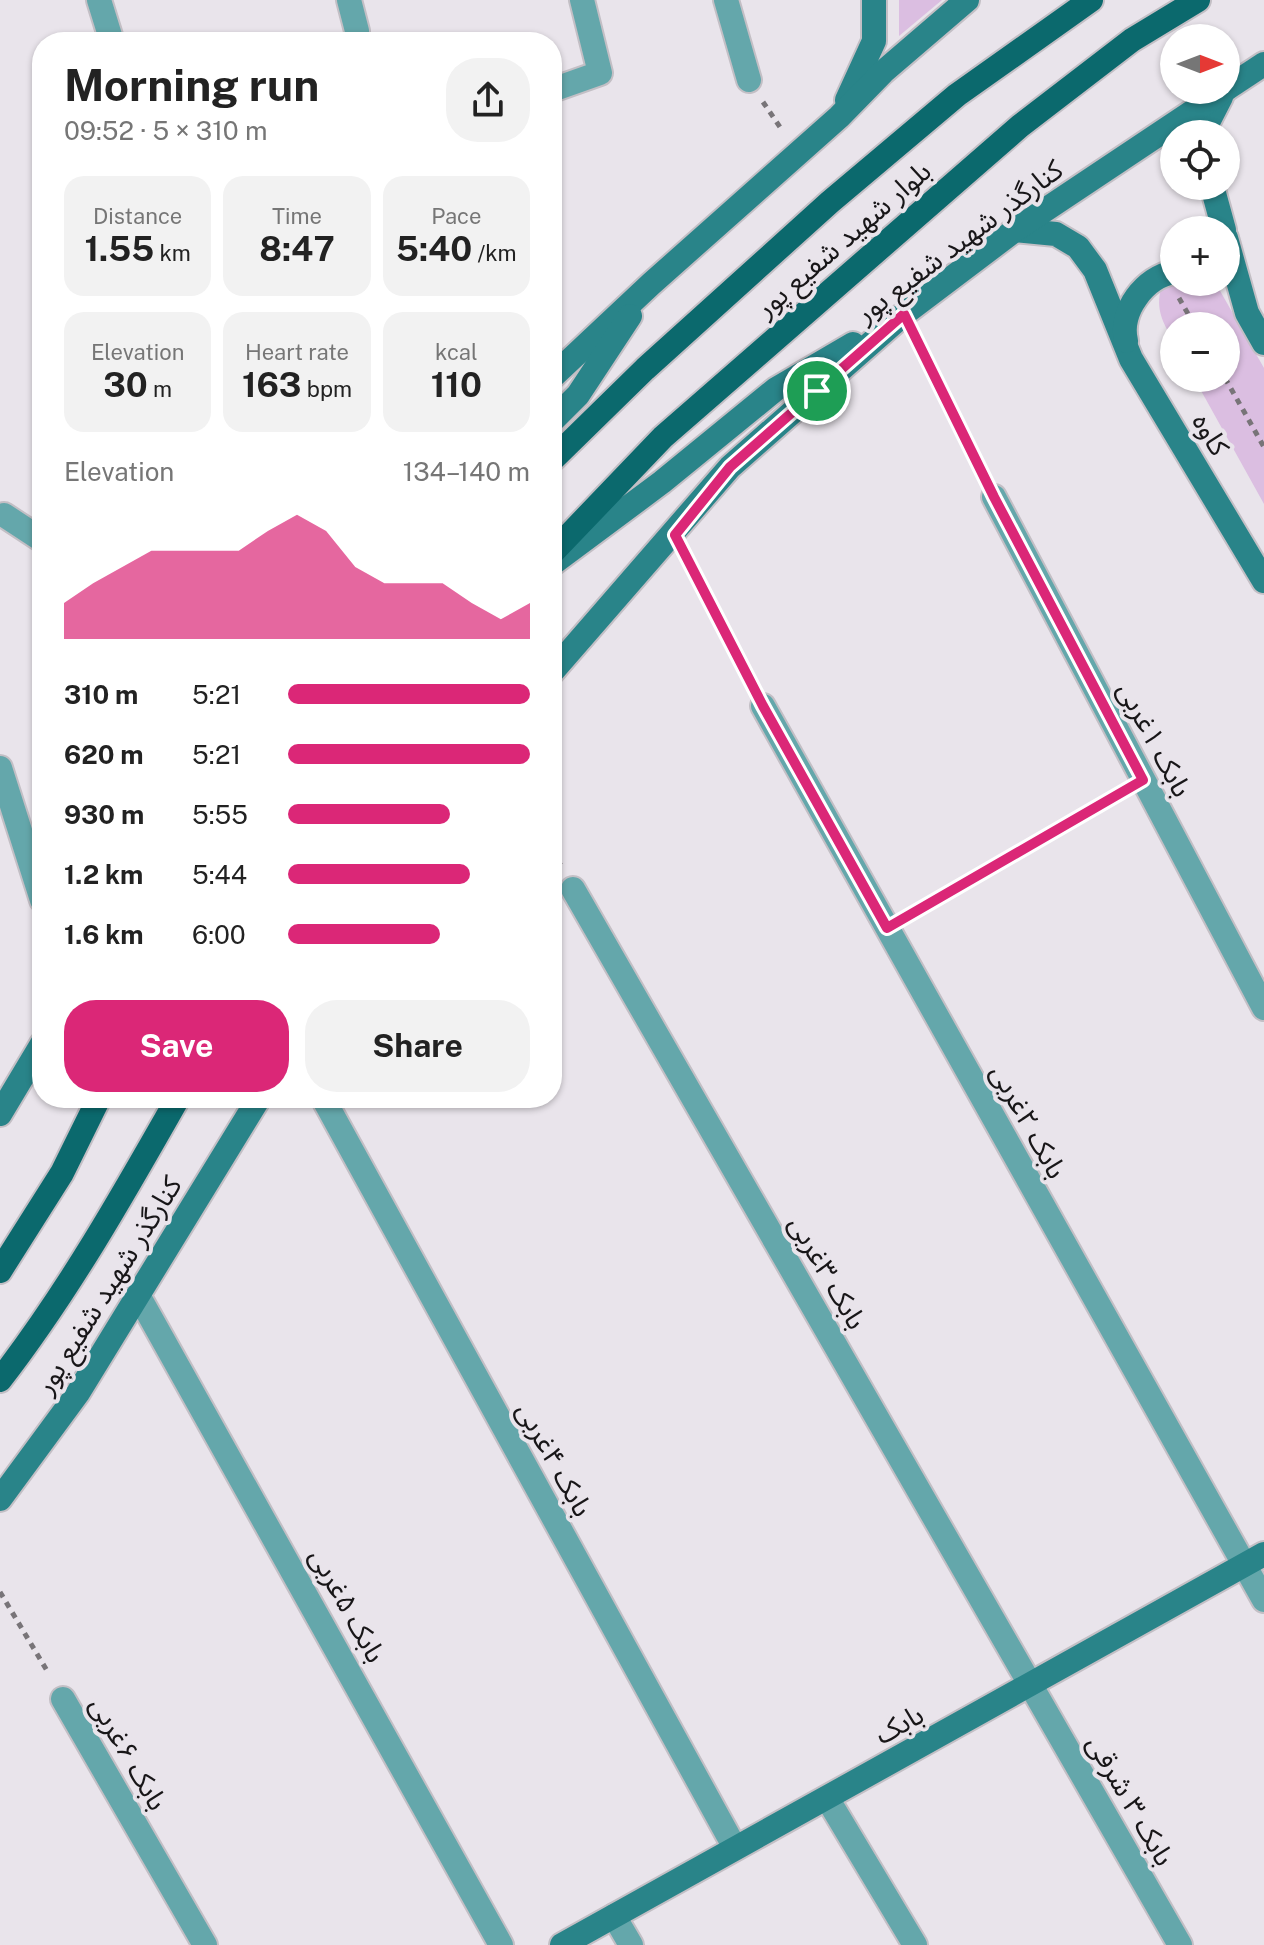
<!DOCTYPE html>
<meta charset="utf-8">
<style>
body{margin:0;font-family:"Public Sans","Noto Sans Arabic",sans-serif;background:#f2f2f2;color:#222;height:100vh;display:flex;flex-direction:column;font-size:30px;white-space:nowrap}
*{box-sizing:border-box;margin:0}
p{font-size:26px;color:#767676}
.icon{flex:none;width:44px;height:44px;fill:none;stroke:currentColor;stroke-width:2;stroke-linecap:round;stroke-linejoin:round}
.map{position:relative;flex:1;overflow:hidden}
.sheet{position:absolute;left:32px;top:32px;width:530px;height:1076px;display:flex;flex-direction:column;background:#fff;border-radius:32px;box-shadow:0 2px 6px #0004}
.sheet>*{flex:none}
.needle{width:52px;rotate:90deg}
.tools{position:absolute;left:1160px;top:24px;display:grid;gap:16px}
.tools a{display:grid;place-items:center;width:80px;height:80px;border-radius:50%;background:#fff;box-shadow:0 2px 6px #0004;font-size:40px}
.pin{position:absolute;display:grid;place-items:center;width:68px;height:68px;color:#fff;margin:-34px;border:4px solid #fff;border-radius:50%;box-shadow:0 2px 8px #0007}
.round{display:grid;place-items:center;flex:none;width:84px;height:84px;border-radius:32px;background:#f2f2f2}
.head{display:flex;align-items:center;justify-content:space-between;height:136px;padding:0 32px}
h1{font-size:44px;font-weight:700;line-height:60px}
.figures{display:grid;grid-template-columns:repeat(3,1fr);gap:12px;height:136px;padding:8px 32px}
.figures div{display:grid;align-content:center;border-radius:20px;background:#f2f2f2;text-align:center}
.figures b{font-size:34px;font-weight:700}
.figures small{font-size:22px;font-weight:400}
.figures p{font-size:22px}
.chart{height:224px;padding:16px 32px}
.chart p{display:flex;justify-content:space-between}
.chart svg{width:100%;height:144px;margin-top:8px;fill:#db2777;opacity:.7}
.action{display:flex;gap:16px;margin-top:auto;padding:16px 32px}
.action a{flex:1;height:92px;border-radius:32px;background:#db2777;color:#fff;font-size:32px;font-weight:700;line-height:92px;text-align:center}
.action a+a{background:#f2f2f2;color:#222}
ul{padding:0 32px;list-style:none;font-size:26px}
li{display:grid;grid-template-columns:128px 96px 1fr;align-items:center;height:60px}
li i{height:20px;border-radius:10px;background:#db2777}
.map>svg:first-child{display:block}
.green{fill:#dbbee1}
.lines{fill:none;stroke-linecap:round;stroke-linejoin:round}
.street-casing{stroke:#c3bfc5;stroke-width:28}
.secondary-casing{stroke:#c3bfc5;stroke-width:28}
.primary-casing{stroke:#c3bfc5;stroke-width:28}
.path{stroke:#787478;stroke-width:5;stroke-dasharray:6 6;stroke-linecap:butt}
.street{stroke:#64a7ab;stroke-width:24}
.secondary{stroke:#298489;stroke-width:24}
.primary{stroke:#0b696d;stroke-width:24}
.route-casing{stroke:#fff;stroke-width:16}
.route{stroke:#db2777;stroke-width:10}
.labels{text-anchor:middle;stroke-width:8;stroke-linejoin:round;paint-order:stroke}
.street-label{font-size:28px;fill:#181618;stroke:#e9e4eb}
</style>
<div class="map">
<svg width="1264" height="1945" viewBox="0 0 1264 1945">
<rect width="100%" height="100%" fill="#e9e4eb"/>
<g class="green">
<polygon points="899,0 942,0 899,36"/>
<path d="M1163 282H1211L1219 289 1264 368V504L1194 378H1226V326H1174V342C1162 321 1154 307 1163 282Z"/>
</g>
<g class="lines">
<defs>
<g id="street">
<polyline points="99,0 112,42"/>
<polyline points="349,0 357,31"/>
<polyline points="726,0 749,80"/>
<polyline points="552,90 600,73 582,0"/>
<polyline points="994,497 1264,1008"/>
<polyline points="4,515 42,540"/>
<polyline points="763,706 1264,1600"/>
<polyline points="0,768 42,900"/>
<polyline points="573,889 1180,1945"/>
<polyline points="323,1098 735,1848"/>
<polyline points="138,1295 501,1945"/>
<polyline points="63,1699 205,1945"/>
<polyline points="827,1798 915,1945"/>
<polyline points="614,1916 631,1945"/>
</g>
<g id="secondary">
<polyline points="1226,89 1264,64"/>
<polyline points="847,100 874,41 874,0"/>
<polyline points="1202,134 1221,97"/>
<polyline points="1212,186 1224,230"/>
<polyline points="1015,230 1056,234 1078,247 1095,270 1131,359 1264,581"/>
<polyline points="1226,238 1247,313 1264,343"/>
<path d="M1126 341C1119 311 1145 277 1174 272"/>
<polyline points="552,377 651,284 839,117 883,72 967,0"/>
<polyline points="552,421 578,395 630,316"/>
<polyline points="552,564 662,482 776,389 853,344"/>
<polyline points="552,672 730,467 904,314 1015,230 1225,90"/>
<polyline points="0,1114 42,1044"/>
<polyline points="0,1499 78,1393 259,1098"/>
<polyline points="562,1945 1264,1554"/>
</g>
<g id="primary">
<polyline points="552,460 645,369 830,202 957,95 1091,0"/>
<polyline points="552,553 663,437 1020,126 1132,40 1198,0"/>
<polyline points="0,1271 62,1173 99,1098"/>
<path d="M0 1380C68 1292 123 1195 178 1098"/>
</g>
</defs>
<use href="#street" class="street-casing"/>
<use href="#secondary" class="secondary-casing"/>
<use href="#primary" class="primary-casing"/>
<g class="path">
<polyline points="763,102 782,130"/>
<polyline points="1179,298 1195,326"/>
<polyline points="917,340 983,475"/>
<polyline points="1163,355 1174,350"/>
<polyline points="1225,378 1264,447"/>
<polyline points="688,561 751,683"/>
<polyline points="552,849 561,866"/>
<polyline points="912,914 1118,794"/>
<polyline points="0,1592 49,1674"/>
</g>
<use href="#street" class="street"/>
<use href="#secondary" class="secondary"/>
<use href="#primary" class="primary"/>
</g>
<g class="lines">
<defs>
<polygon id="route" points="904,314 994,497 1143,780 887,928 763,706 675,535 730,467"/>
</defs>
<use href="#route" class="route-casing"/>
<use href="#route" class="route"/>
</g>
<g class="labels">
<g class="street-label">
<text transform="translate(843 239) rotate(-41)" y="10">بلوار شهید شفیع پور</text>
<text transform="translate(959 241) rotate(-37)" y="10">کنارگذر شهید شفیع پور</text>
<text transform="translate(1211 434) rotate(59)" y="10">کاوه</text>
<text transform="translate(1155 739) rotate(62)" y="10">بابک ۱غربی</text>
<text transform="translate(1029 1121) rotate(61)" y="10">بابک ۲غربی</text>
<text transform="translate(828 1272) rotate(60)" y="10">بابک ۳غربی</text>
<text transform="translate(108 1285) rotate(-58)" y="10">کنارگذر شهید شفیع پور</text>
<text transform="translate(555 1459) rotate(61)" y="10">بابک ۴غربی</text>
<text transform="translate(348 1605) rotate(61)" y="10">بابک ۵غربی</text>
<text transform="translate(899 1724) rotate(-29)" y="10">بابک</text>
<text transform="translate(129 1753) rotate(60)" y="10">بابک ۶غربی</text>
<text transform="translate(1131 1800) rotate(60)" y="10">بابک ۳ شرقی</text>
</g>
</g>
</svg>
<div class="tools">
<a><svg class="needle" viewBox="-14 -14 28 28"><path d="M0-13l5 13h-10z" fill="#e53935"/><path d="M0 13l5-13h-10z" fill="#767676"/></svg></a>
<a><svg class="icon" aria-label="locate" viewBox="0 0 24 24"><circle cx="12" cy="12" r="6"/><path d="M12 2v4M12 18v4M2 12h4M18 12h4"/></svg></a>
<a>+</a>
<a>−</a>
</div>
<div class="pin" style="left:817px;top:391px;background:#1e9e55"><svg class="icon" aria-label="arrive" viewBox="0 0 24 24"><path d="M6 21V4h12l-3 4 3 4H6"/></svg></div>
<section class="sheet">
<div class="head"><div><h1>Morning run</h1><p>09:52 · 5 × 310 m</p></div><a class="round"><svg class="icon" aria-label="share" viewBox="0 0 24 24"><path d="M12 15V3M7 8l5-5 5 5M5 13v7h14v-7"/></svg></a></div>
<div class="figures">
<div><p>Distance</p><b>1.55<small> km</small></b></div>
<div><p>Time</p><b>8:47</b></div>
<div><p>Pace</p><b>5:40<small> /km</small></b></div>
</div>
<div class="figures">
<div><p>Elevation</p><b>30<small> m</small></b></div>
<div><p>Heart rate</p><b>163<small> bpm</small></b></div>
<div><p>kcal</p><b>110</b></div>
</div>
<div class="chart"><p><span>Elevation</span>134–140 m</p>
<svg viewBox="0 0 160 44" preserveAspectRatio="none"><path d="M0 44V33L10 27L20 22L30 17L40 17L50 17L60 17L70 11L80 6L90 11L100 22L110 27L120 27L130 27L140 33L150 38L160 33V44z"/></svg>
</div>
<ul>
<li><b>310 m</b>5:21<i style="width:100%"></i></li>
<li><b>620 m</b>5:21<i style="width:100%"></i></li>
<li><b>930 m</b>5:55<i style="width:67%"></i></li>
<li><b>1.2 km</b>5:44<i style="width:75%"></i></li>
<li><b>1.6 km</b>6:00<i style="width:63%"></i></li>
</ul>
<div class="action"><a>Save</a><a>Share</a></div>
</section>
</div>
